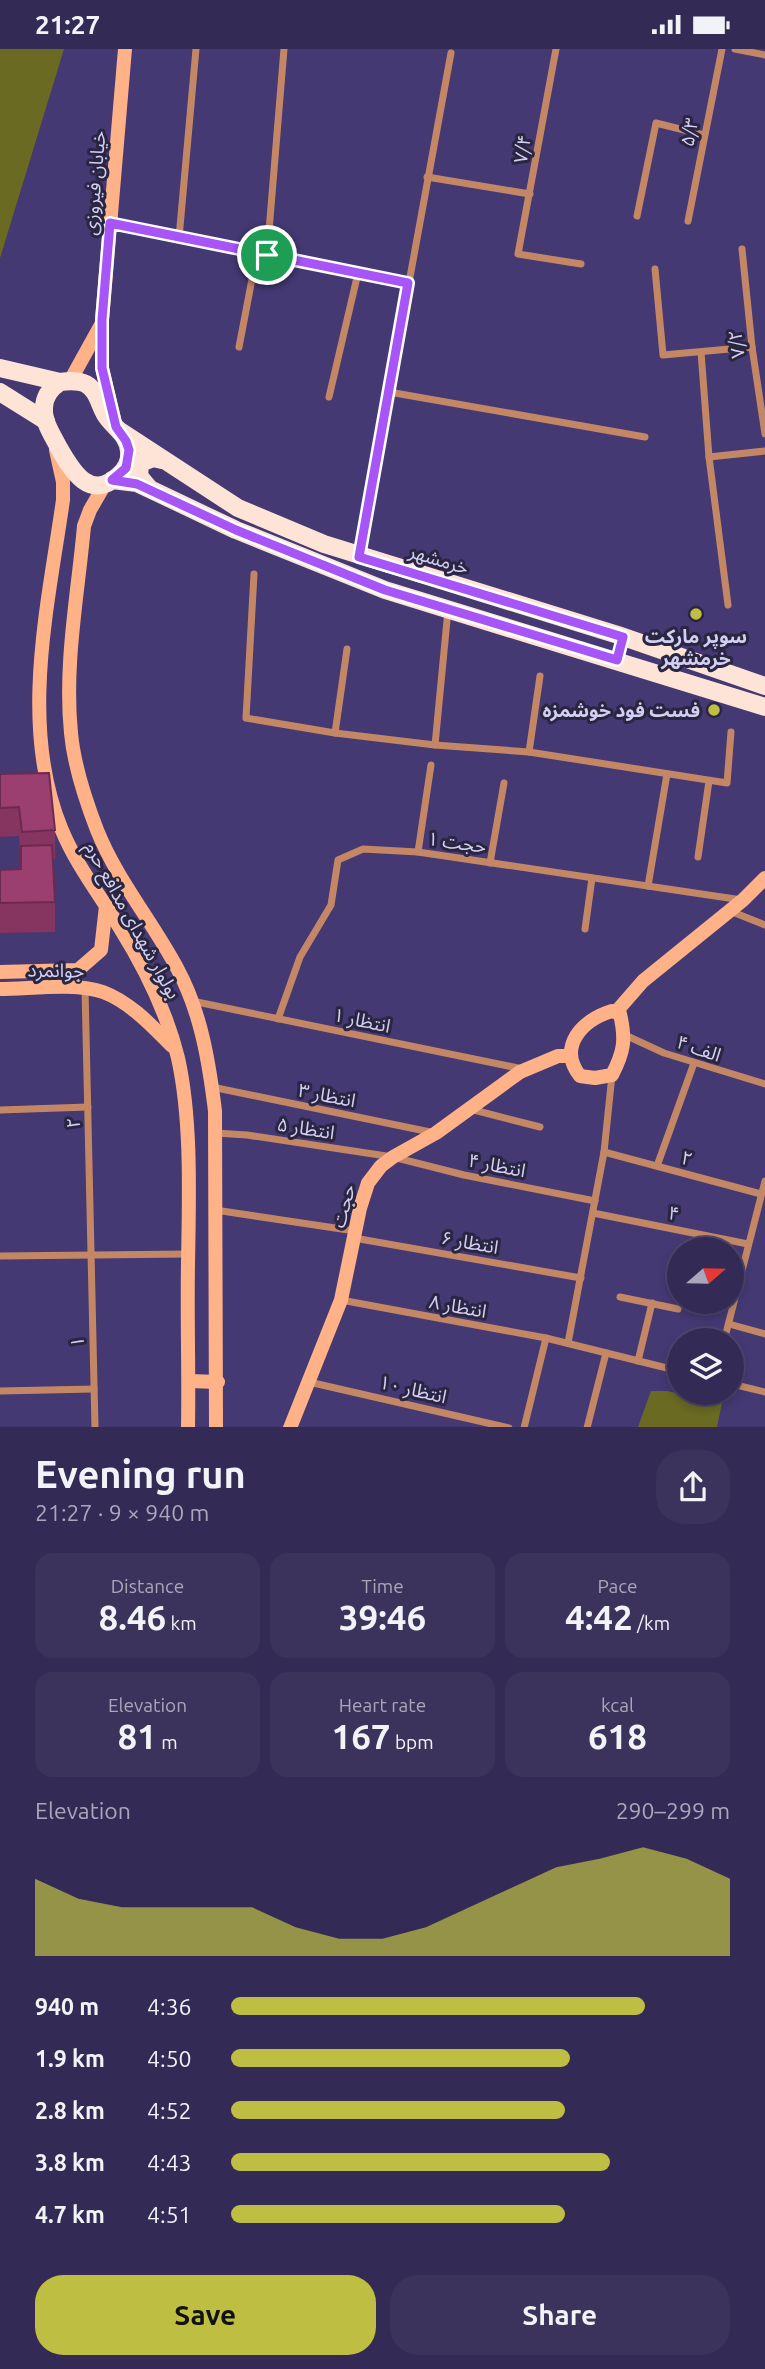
<!DOCTYPE html>
<meta charset="utf-8">
<style>
body{margin:0;font-family:Ubuntu,"Noto Sans Arabic",sans-serif;background:#3b335c;color:#f1f3f6;height:100vh;display:flex;flex-direction:column;font-size:26px;white-space:nowrap}
*{box-sizing:border-box;margin:0}
p{font-size:23px;color:#a9a7b9}
.icon{flex:none;width:38px;height:38px;fill:none;stroke:currentColor;stroke-width:2;stroke-linecap:round;stroke-linejoin:round}
.map{position:relative;height:1378px;overflow:hidden}
.panel{display:flex;flex-direction:column;background:#332b56;flex:1}
.panel>*{flex:none}
.needle{width:46px;rotate:70deg}
.tools{position:absolute;left:667px;top:1188px;display:grid;gap:14px}
.tools a{display:grid;place-items:center;width:77px;height:77px;border-radius:50%;background:#332b56;box-shadow:0 4px 10px #0003,0 0 0 2px #4e476c;font-size:35px}
.pin{position:absolute;display:grid;place-items:center;width:60px;height:60px;color:#fff;margin:-30px;border:4px solid #fff;border-radius:50%;box-shadow:0 2px 7px #0007}
.round{display:grid;place-items:center;flex:none;width:74px;height:74px;border-radius:28px;background:#3b335c}
.head{display:flex;align-items:center;justify-content:space-between;height:119px;padding:0 35px}
h1{font-size:38px;font-weight:600;line-height:52px}
.metrics{display:grid;grid-template-columns:repeat(3,1fr);gap:10px;height:119px;padding:7px 35px}
.metrics div{display:grid;align-content:center;border-radius:18px;background:#3b335c;text-align:center}
.metrics b{font-size:35px;font-weight:600}
.metrics small{font-size:19px;font-weight:400}
.metrics p{font-size:19px}
.chart{height:196px;padding:14px 35px}
.chart p{display:flex;justify-content:space-between}
.chart svg{width:100%;height:126px;margin-top:7px;fill:#bebf42;opacity:.7}
.cta{display:flex;gap:14px;margin-top:auto;padding:14px 35px}
.cta a{flex:1;height:80px;border-radius:28px;background:#bebf42;color:#111;font-size:28px;font-weight:600;line-height:80px;text-align:center}
.cta a+a{background:#3b335c;color:#f1f3f6}
ul{padding:0 35px;list-style:none;font-size:23px}
li{display:grid;grid-template-columns:112px 84px 1fr;align-items:center;height:52px}
li i{height:18px;border-radius:9px;background:#bebf42}
.status{display:flex;justify-content:space-between;align-items:center;height:49px;padding:0 35px;background:#332b56;direction:ltr}
.status svg{height:19px;fill:currentColor}
.map>svg:first-child{display:block}
.green{fill:#6a6a23}
.lines{fill:none;stroke-linecap:round;stroke-linejoin:round}
.street{stroke:#c48766;stroke-width:7}
.secondary{stroke:#ffb287;stroke-width:14}
.primary{stroke:#fee4d7;stroke-width:18}
.wall{fill:#853560}
.building{fill:#9b3e70;stroke:#6c2b4e;stroke-width:2}
.route-casing{stroke:#fff;stroke-width:14}
.route{stroke:#a855f7;stroke-width:9}
.poi-dot{fill:#bebf42;stroke:#2a2641;stroke-width:2.5}
.labels{text-anchor:middle;stroke-width:6;stroke-linejoin:round;paint-order:stroke}
.street-label{font-size:19px;fill:#d2cff2;stroke:#2a2641}
.poi-label{font-size:19px;font-weight:bold;fill:#d2cff2;stroke:#2a2641}
</style>
<div class="status"><b>21:27</b><svg viewBox="0 0 49 12"><path d="M0 12V9h3v3zM5 12V6h3v6zM10 12V3h3v9zM15 12V0h3v12zM26 1h20v11H26zM47 4h2v5h-2z"/></svg></div>
<div class="map">
<svg width="765" height="1379" viewBox="0 0 765 1379">
<rect width="100%" height="100%" fill="#443973"/>
<g class="green">
<polygon points="0,0 64,0 0,209"/>
<polygon points="651,1342 667,1342 722,1354 717,1378 638,1378"/>
</g>
<g class="lines">
<g class="street">
<polyline points="556,0 518,205 581,215"/>
<polyline points="735,0 765,6"/>
<polyline points="427,128 530,145"/>
<polyline points="637,167 656,74 704,86"/>
<polyline points="688,172 722,0"/>
<polyline points="111,174 408,234"/>
<polyline points="179,189 196,0"/>
<polyline points="742,200 752,298 765,385"/>
<polyline points="267,206 284,0"/>
<polyline points="655,220 663,306 752,298"/>
<polyline points="239,298 257,204"/>
<polyline points="701,303 709,408 728,556"/>
<polyline points="389,343 645,388"/>
<polyline points="329,348 358,224"/>
<polyline points="709,408 765,402"/>
<polyline points="359,507 451,4"/>
<polyline points="254,525 246,669 335,684 435,696 529,703 727,734 731,683"/>
<polyline points="335,684 347,600"/>
<polyline points="435,696 448,561"/>
<polyline points="529,703 540,627"/>
<polyline points="418,803 431,716"/>
<polyline points="698,808 709,732"/>
<polyline points="490,814 504,734"/>
<polyline points="648,837 667,725"/>
<polyline points="730,862 765,876"/>
<polyline points="585,880 592,829"/>
<polyline points="85,940 95,1379"/>
<polyline points="192,952 523,1020"/>
<polyline points="278,970 300,908 331,856 338,811 363,800 418,803 742,851"/>
<polyline points="625,986 664,1004 765,1035"/>
<polyline points="212,1038 435,1084"/>
<polyline points="470,1060 540,1078"/>
<polyline points="0,1061 88,1058"/>
<polyline points="215,1084 247,1086 393,1108 464,1126 595,1152"/>
<polyline points="604,1103 761,1145"/>
<polyline points="657,1117 694,1014"/>
<polyline points="215,1161 355,1182"/>
<polyline points="593,1164 748,1195"/>
<polyline points="354,1189 581,1229"/>
<polyline points="0,1207 188,1205"/>
<polyline points="620,1248 678,1260"/>
<polyline points="341,1251 546,1289 679,1322"/>
<polyline points="729,1275 765,1285"/>
<polyline points="724,1292 765,1132"/>
<polyline points="568,1294 604,1103 612,1026"/>
<polyline points="638,1312 652,1254"/>
<polyline points="309,1333 509,1379"/>
<polyline points="732,1335 765,1343"/>
<polyline points="0,1342 94,1340"/>
<polyline points="524,1379 546,1289"/>
<polyline points="587,1379 606,1304"/>
</g>
<g class="secondary">
<polyline points="70,332 101,276"/>
<polyline points="115,374 102,319 102,271 125,0"/>
<path d="M56 401 63 433V451C48 557 19 676 61 779 76 816 100 846 120 879 145 919 167 964 178 1009 192 1072 189 1150 188 1215 187 1269 189 1324 188 1379"/>
<path d="M105 435 90 461 84 477C78 545 64 615 71 684 74 717 85 750 97 781 117 831 152 872 177 919 201 963 209 1013 215 1062L216 1379"/>
<polyline points="0,923 78,921 101,901 106,857"/>
<path d="M0 940C30 940 75 933 103 943 130 953 152 977 172 997"/>
<path d="M612 962 620 965C626 991 624 1003 612 1026L595 1029 580 1027C557 998 582 971 612 962Z"/>
<polyline points="616,963 643,932 743,851 765,829"/>
<polyline points="189,1332 218,1333"/>
<polyline points="290,1379 341,1251 360,1159 368,1134 381,1117 393,1108 436,1084 520,1023 558,1007 570,1007"/>
</g>
<g class="primary">
<polyline points="0,319 60,333"/>
<path d="M60 333C69 332 78 331 86 335 98 342 99 356 106 367 114 379 128 386 129 402 130 411 126 420 119 426 90 453 72 422 59 399 53 387 43 373 44 359 44 348 51 339 60 333Z"/>
<polyline points="0,343 46,372"/>
<polyline points="120,382 238,459 324,495 618,586 765,637"/>
<polyline points="112,431 137,434 236,481 385,541 765,658"/>
<polyline points="149,439 139,427 140,414 153,409 162,411"/>
</g>
</g>
<polygon class="wall" points="0,725 55,781 55,810 53,810 55,853 55,883 0,884 0,821 21,820 19,787 0,788"/>
<g class="building">
<polygon points="49,724 55,781 22,783 19,758 0,759 0,725"/>
<polygon points="52,796 55,853 0,854 0,821 21,820 21,797"/>
</g>
<g class="lines">
<defs>
<polygon id="route" points="110,174 408,234 359,508 623,588 617,611 385,541 236,481 137,435 112,431 126,419 129,401 126,392 116,378 102,319 102,271"/>
</defs>
<use href="#route" class="route-casing"/>
<use href="#route" class="route"/>
</g>
<g class="poi-dot">
<circle cx="696" cy="565" r="7"/>
<circle cx="714" cy="661" r="7"/>
</g>
<g class="labels">
<g class="street-label">
<text transform="translate(689 83) rotate(-79)" y="7">۵/۳</text>
<text transform="translate(522 100) rotate(-80)" y="7">۷/۴</text>
<text transform="translate(94 134) rotate(-85)" y="7">خیابان فیروزی</text>
<text transform="translate(736 295) rotate(-97)" y="7">۷/۲</text>
<text transform="translate(439 510) rotate(17)" y="7">خرمشهر</text>
<text transform="translate(457 793) rotate(8)" y="7">حجت ۱</text>
<text transform="translate(133 871) rotate(61)" y="7">بولوار شهدای مدافع حرم</text>
<text transform="translate(56 921) rotate(1)" y="7">جوانمرد</text>
<text transform="translate(362 971) rotate(12)" y="7">انتظار ۱</text>
<text transform="translate(699 999) rotate(19)" y="7">۴ الف</text>
<text transform="translate(327 1046) rotate(11)" y="7">انتظار ۳</text>
<text transform="translate(73 1074) rotate(-91)" y="7">۲</text>
<text transform="translate(306 1079) rotate(9)" y="7">انتظار ۵</text>
<text transform="translate(687 1109) rotate(15)" y="7">۲</text>
<text transform="translate(497 1116) rotate(11)" y="7">انتظار ۴</text>
<text transform="translate(343 1157) rotate(-75)" y="7">حجت</text>
<text transform="translate(674 1164) rotate(11)" y="7">۴</text>
<text transform="translate(470 1193) rotate(10)" y="7">انتظار ۶</text>
<text transform="translate(458 1257) rotate(10)" y="7">انتظار ۸</text>
<text transform="translate(77 1293) rotate(-91)" y="7">۱</text>
<text transform="translate(413 1340) rotate(13)" y="7">انتظار ۱۰</text>
</g>
<g class="poi-label">
<text x="696" y="594">سوپر مارکت<tspan x="696" dy="22">خرمشهر</tspan></text>
<text x="700" y="668" text-anchor="end">فست فود خوشمزه</text>
</g>
</g>
</svg>
<div class="tools">
<a><svg class="needle" viewBox="-14 -14 28 28"><path d="M0-13l5 13h-10z" fill="#e53935"/><path d="M0 13l5-13h-10z" fill="#a9a7b9"/></svg></a>
<a><svg class="icon" aria-label="layers" viewBox="0 0 24 24"><path d="M12 4l9 5-9 5-9-5zM3 14l9 5 9-5"/></svg></a>
</div>
<div class="pin" style="left:267px;top:206px;background:#1e9e55"><svg class="icon" aria-label="arrive" viewBox="0 0 24 24"><path d="M6 21V4h12l-3 4 3 4H6"/></svg></div>
</div>
<section class="panel">
<div class="head"><div><h1>Evening run</h1><p>21:27 · 9 × 940 m</p></div><a class="round"><svg class="icon" aria-label="share" viewBox="0 0 24 24"><path d="M12 15V3M7 8l5-5 5 5M5 13v7h14v-7"/></svg></a></div>
<div class="metrics">
<div><p>Distance</p><b>8.46<small> km</small></b></div>
<div><p>Time</p><b>39:46</b></div>
<div><p>Pace</p><b>4:42<small> /km</small></b></div>
</div>
<div class="metrics">
<div><p>Elevation</p><b>81<small> m</small></b></div>
<div><p>Heart rate</p><b>167<small> bpm</small></b></div>
<div><p>kcal</p><b>618</b></div>
</div>
<div class="chart"><p><span>Elevation</span>290–299 m</p>
<svg viewBox="0 0 160 44" preserveAspectRatio="none"><path d="M0 44V17L10 24L20 27L30 27L40 27L50 27L60 34L70 38L80 38L90 34L100 27L110 20L120 13L130 10L140 6L150 10L160 17V44z"/></svg>
</div>
<ul>
<li><b>940 m</b>4:36<i style="width:83%"></i></li>
<li><b>1.9 km</b>4:50<i style="width:68%"></i></li>
<li><b>2.8 km</b>4:52<i style="width:67%"></i></li>
<li><b>3.8 km</b>4:43<i style="width:76%"></i></li>
<li><b>4.7 km</b>4:51<i style="width:67%"></i></li>
</ul>
<div class="cta"><a>Save</a><a>Share</a></div>
</section>
